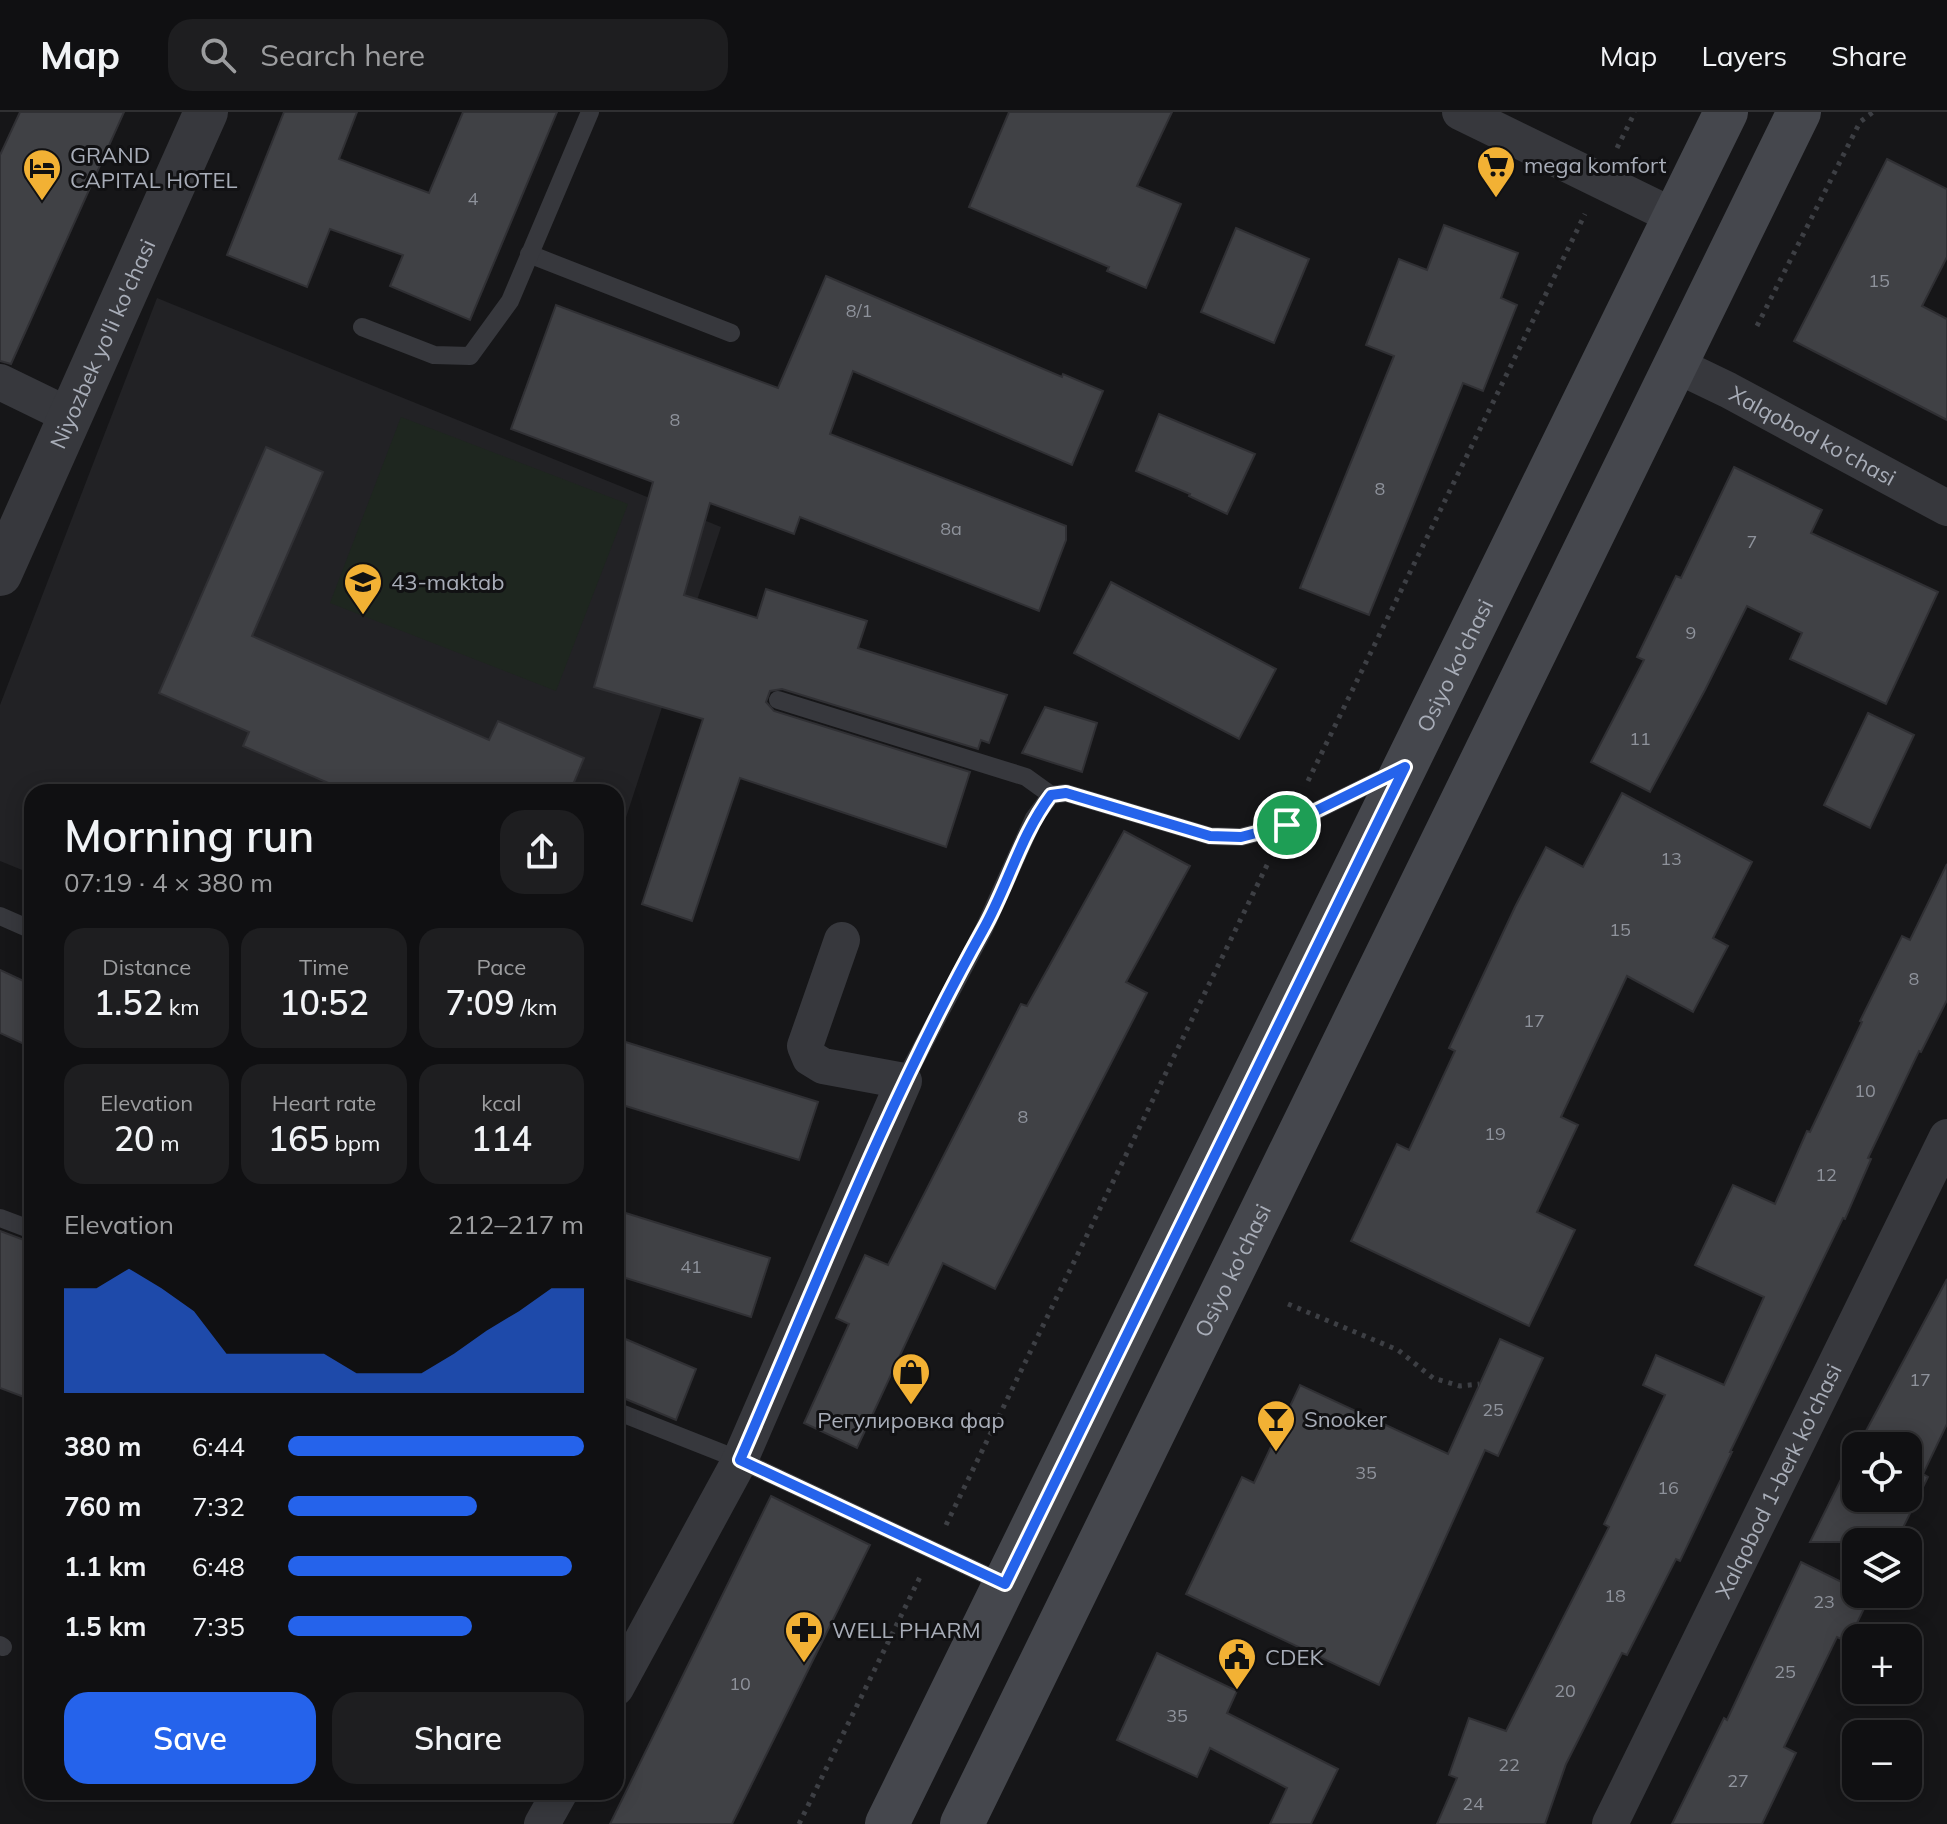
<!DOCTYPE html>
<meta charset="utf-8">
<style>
body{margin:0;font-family:Mulish,sans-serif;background:#1e1e20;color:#f1f3f6;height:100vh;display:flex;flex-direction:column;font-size:30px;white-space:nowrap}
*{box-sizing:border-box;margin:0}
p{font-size:26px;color:#9c9d9f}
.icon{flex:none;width:44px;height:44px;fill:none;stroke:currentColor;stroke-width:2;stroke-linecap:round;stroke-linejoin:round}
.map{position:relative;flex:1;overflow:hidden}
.panel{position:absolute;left:24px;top:672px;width:600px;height:1016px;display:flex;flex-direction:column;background:#101012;border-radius:24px;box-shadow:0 4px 20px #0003,0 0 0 2px #303032}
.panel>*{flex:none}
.buttons{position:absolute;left:1842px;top:1320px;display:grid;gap:16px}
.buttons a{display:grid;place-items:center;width:80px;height:80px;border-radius:16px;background:#101012;box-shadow:0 4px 20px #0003,0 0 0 2px #303032;font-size:40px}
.pin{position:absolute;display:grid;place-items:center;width:68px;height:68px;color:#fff;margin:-34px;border:4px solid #fff;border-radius:50%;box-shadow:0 2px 8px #0007}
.round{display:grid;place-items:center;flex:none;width:84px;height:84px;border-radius:24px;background:#1e1e20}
.head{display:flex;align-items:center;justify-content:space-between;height:136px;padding:0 40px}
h1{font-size:44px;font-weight:600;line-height:60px}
.stats{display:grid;grid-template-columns:repeat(3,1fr);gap:12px;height:136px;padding:8px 40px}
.stats div{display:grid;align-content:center;border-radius:20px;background:#1e1e20;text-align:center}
.stats b{font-size:34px;font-weight:600}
.stats small{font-size:22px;font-weight:400}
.stats p{font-size:22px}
.chart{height:224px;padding:16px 40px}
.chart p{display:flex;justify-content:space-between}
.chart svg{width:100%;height:144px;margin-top:8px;fill:#2563eb;opacity:.7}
.cta{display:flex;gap:16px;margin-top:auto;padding:16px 40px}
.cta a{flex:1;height:92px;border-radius:24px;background:#2563eb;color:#fff;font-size:32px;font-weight:600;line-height:92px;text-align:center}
.cta a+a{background:#1e1e20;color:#f1f3f6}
ul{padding:0 40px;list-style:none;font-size:26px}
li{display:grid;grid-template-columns:128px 96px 1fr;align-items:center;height:60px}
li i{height:20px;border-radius:10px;background:#2563eb}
header{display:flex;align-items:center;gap:48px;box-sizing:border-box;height:112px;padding:0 40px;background:#101012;border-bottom:2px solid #303032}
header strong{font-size:38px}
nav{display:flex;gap:44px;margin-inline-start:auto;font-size:28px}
.search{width:560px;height:72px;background:#1e1e20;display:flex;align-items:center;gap:20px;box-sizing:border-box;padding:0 28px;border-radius:24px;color:#9c9d9f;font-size:30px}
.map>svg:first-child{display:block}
.built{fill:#222225}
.green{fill:#1e261f}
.building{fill:#404145;stroke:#303034;stroke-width:2}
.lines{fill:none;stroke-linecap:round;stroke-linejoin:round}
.path{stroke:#3d3f44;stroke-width:5;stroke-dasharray:4 6;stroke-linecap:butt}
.service{stroke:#37383d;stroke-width:18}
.minor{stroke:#37383d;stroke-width:36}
.tertiary{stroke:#37383d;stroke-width:44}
.secondary{stroke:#45474d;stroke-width:44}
.route-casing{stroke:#fff;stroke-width:16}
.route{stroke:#2563eb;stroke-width:10}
.labels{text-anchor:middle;stroke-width:6;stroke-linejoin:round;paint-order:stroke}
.number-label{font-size:18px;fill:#8e929b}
.poi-label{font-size:22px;fill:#a8adb8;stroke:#111113;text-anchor:start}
.street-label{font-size:22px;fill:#a8adb8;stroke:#111113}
</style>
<header>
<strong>Map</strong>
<div class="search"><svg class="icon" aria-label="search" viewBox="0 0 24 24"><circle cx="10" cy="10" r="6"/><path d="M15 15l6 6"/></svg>Search here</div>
<nav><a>Map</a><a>Layers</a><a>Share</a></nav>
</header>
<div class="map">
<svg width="1947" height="1712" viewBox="0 0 1947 1712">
<rect width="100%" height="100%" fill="#161618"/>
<polygon class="built" points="157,186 721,415 616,736 616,680 32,680 32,762 0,749 0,593"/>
<polygon class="green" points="401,305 628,392 556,579 330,491"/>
<g class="building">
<polygon points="20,0 124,0 11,252 0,249 0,43"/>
<polygon points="284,0 357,0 339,47 429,81 463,0 557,0 470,208 390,174 403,143 330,117 307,175 227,143"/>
<polygon points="1009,0 1172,0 1137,74 1181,92 1146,176 1107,159 1109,155 969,95"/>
<polygon points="1887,47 1947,77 1947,145 1922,194 1947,207 1947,308 1794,229"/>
<polygon points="1444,113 1518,141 1501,186 1517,193 1483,279 1463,271 1369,503 1300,476 1394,244 1366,233 1399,147 1427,158"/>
<polygon points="1236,116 1309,147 1274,231 1201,200"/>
<polygon points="826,164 1062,265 1063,262 1103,279 1072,353 853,259 830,322 1066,414 1066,428 1039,499 800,405 794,422 710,391 684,483 757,506 766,477 867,509 858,536 1007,583 989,631 981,628 978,637 782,577 770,579 766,590 774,599 970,660 946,735 740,666 692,809 642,792 703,607 594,575 653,370 511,317 556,193 778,276"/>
<polygon points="1159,302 1255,342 1227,402 1189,384 1190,382 1136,359"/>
<polygon points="266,335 323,360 252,524 489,628 498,609 584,646 570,680 349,680 243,634 249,620 159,581"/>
<polygon points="1734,355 1822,398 1811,421 1938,480 1886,592 1790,547 1802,521 1747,494 1705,578 1650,680 1591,650 1644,548 1637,545 1676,464 1681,466"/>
<polygon points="1111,470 1276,557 1239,627 1074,541"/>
<polygon points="1045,595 1097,611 1082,660 1022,641"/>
<polygon points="1868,601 1914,623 1870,716 1824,693"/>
<polygon points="1622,681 1752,750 1713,826 1728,834 1693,900 1627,864 1561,1005 1578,1013 1537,1100 1575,1118 1529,1214 1351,1129 1397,1032 1409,1038 1455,939 1449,936 1515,795 1546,735 1583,755"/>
<polygon points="1124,719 1190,754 1126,870 1147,881 995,1177 943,1151 857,1336 804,1311 849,1212 836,1206 865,1143 888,1153 1021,892 1027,894"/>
<polygon points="1947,752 1947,888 1921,940 1919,939 1868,1046 1871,1047 1845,1107 1843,1106 1730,1340 1732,1340 1680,1449 1676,1447 1627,1543 1622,1541 1566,1652 1545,1712 1437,1712 1457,1666 1449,1663 1469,1606 1506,1619 1609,1415 1604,1412 1665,1283 1643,1273 1656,1243 1724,1273 1764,1185 1695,1153 1733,1073 1775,1092 1807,1019 1810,1020 1862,910 1860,909 1902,824 1910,828"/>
<polygon points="0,858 32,873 32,915 24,932 0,921"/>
<polygon points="616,927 818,990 799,1048 616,991"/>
<polygon points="616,1098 770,1146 751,1205 616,1163"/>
<polygon points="0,1119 32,1131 32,1288 0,1276"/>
<polygon points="1947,1167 1947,1312 1923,1362 1928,1365 1896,1430 1810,1430 1856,1337 1856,1386 1908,1386 1908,1334 1858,1334"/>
<polygon points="616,1223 696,1257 676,1308 616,1283"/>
<polygon points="1500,1227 1543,1246 1498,1344 1485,1338 1379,1573 1186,1482 1242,1365 1254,1371 1300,1273 1448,1342"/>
<polygon points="771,1384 870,1433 732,1712 610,1712"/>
<polygon points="1801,1450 1856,1477 1856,1482 1870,1484 1848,1530 1837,1525 1784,1635 1796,1641 1762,1712 1672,1712 1724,1606 1727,1608"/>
<polygon points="1157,1541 1237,1579 1227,1601 1338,1657 1311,1712 1270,1712 1287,1676 1210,1636 1197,1665 1117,1628"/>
</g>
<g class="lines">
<g class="path">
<polyline points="1617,36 1635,0"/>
<polyline points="1757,214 1860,10 1873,0"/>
<polyline points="1308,669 1585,102"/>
<polyline points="1288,1192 1398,1238 1433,1266 1460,1274 1479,1272"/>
<polyline points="946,1413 1269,749"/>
<polyline points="799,1712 920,1465"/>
</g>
<g class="service">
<polyline points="529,142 731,221"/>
<polyline points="362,215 434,243 470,244 510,189 590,0"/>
<polyline points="778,588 1026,665 1051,683"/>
<polyline points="0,804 32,818"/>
<polyline points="904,969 984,817 1034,706 1051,683 1066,681 1210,724 1241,725 1287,713 1395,660"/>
<polyline points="0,1106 32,1118"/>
<polyline points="616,1299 740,1348 1005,1472"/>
<polyline points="0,1533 3,1535"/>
</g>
<g class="minor">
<polyline points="1460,0 1675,105"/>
<path id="s1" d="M1676 253 1728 278 1947 396"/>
<polyline points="0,270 70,304"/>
<polyline points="616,1576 740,1348 904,969 823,954 810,946 805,934 842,828"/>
<polyline points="542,1712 560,1680"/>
<path id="s2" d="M1610 1712 1947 1025"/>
</g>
<path class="tertiary" id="s3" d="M0 462 206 0"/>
<g class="secondary">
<path id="s4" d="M887 1712 1726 0"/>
<path id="s5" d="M962 1712 1799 0"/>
</g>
</g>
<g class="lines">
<defs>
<path id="route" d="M1405 655 1005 1472 740 1348C817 1170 888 988 983 818 1008 774 1020 724 1051 683L1066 681 1210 724 1241 725 1287 713Z"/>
</defs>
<use href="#route" class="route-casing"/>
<use href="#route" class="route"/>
</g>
<defs>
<symbol id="supermarket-pin" viewBox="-11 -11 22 30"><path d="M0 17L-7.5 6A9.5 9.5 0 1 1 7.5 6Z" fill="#f2b134" stroke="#111113"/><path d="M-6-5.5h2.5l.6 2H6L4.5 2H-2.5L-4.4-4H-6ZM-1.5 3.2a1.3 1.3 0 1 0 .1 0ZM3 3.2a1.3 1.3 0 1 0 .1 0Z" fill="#111"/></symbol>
<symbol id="hotel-pin" viewBox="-11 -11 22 30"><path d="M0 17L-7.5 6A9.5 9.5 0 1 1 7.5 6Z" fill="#f2b134" stroke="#111113"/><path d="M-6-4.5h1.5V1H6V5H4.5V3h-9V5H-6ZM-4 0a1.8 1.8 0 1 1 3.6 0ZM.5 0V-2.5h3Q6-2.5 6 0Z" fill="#111"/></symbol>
<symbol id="school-pin" viewBox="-11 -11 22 30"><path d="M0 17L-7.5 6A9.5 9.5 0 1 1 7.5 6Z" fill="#f2b134" stroke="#111113"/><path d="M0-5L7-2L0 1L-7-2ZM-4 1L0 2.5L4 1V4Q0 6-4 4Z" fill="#111"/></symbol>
<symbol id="shop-pin" viewBox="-11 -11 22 30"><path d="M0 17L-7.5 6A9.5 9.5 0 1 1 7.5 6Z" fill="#f2b134" stroke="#111113"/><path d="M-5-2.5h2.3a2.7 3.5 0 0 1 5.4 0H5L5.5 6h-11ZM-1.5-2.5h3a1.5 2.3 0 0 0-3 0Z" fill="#111"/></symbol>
<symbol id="bar-pin" viewBox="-11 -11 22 30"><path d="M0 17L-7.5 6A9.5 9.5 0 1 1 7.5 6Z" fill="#f2b134" stroke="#111113"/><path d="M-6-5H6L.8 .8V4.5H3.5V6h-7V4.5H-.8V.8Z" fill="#111"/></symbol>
<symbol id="pharmacy-pin" viewBox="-11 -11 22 30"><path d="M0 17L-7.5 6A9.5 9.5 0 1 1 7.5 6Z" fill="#f2b134" stroke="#111113"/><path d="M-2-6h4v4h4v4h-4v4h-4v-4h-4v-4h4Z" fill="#111"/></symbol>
<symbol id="civic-pin" viewBox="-11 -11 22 30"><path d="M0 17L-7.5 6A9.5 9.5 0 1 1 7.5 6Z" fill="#f2b134" stroke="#111113"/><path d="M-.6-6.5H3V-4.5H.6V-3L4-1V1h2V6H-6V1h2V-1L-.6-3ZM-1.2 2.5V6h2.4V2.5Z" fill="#111"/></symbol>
</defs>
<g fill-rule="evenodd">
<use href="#supermarket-pin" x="1474" y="31" width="44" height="60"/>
<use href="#hotel-pin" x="20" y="34" width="44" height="60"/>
<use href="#school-pin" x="341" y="448" width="44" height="60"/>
<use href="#shop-pin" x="889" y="1238" width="44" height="60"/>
<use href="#bar-pin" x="1254" y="1285" width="44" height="60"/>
<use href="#pharmacy-pin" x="782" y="1496" width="44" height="60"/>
<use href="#civic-pin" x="1215" y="1523" width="44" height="60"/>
</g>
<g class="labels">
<g class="number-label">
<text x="473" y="93">4</text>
<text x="1879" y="175">15</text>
<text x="859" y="205">8/1</text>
<text x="675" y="314">8</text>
<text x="1380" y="383">8</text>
<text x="951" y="423">8a</text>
<text x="1752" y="436">7</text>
<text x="1691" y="527">9</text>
<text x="1640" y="633">11</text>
<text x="1671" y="753">13</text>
<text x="1620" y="824">15</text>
<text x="1914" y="873">8</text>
<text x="1534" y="915">17</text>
<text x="1865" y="985">10</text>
<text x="1023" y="1011">8</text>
<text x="1495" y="1028">19</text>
<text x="1826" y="1069">12</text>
<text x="691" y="1161">41</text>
<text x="1920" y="1274">17</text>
<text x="1493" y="1304">25</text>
<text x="1366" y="1367">35</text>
<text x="1668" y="1382">16</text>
<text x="1615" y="1490">18</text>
<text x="1824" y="1496">23</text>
<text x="1785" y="1566">25</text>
<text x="740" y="1578">10</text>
<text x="1565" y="1585">20</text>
<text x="1177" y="1610">35</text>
<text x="1509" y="1659">22</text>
<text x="1738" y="1675">27</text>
<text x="1473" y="1698">24</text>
</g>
<g class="poi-label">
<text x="70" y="51">GRAND<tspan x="70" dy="25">CAPITAL HOTEL</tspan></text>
<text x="1524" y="61">mega komfort</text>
<text x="391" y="478">43-maktab</text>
<text x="1304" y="1315">Snooker</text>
<text x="911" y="1316" text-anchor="middle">Регулировка фар</text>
<text x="832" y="1526">WELL PHARM</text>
<text x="1265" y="1553">CDEK</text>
</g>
<g class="street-label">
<text dy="8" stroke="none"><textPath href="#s3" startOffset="252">Niyozbek yo'li ko'chasi</textPath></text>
<text dy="8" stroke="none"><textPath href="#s1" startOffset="154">Xalqobod ko'chasi</textPath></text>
<text dy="8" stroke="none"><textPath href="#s4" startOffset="1290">Osiyo ko'chasi</textPath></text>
<text dy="8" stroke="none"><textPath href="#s5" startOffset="616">Osiyo ko'chasi</textPath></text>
<text dy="8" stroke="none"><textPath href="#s2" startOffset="382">Xalqobod 1-berk ko'chasi</textPath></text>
</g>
</g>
</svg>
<div class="buttons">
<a><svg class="icon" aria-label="locate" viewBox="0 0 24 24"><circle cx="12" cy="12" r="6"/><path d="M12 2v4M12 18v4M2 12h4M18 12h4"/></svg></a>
<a><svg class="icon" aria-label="layers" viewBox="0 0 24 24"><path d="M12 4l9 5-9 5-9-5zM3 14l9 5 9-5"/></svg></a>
<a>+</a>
<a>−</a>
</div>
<div class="pin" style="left:1287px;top:713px;background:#1e9e55"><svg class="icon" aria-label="arrive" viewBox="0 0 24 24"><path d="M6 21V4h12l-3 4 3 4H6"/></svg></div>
<section class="panel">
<div class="head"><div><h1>Morning run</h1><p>07:19 · 4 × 380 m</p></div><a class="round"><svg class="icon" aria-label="share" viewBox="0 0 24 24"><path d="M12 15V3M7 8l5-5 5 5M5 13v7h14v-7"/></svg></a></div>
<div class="stats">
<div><p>Distance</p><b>1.52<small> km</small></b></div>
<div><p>Time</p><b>10:52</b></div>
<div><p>Pace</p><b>7:09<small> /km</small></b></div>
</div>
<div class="stats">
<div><p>Elevation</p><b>20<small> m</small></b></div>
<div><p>Heart rate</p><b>165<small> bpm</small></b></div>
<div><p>kcal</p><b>114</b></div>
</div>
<div class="chart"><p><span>Elevation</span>212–217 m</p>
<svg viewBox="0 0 160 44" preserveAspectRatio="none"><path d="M0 44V12L10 12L20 6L30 12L40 19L50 32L60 32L70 32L80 32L90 38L100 38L110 38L120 32L130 25L140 19L150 12L160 12V44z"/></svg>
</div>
<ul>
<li><b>380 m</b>6:44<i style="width:100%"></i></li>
<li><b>760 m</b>7:32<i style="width:64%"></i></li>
<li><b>1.1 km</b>6:48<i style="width:96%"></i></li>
<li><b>1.5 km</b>7:35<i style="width:62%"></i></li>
</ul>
<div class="cta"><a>Save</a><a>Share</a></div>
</section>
</div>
